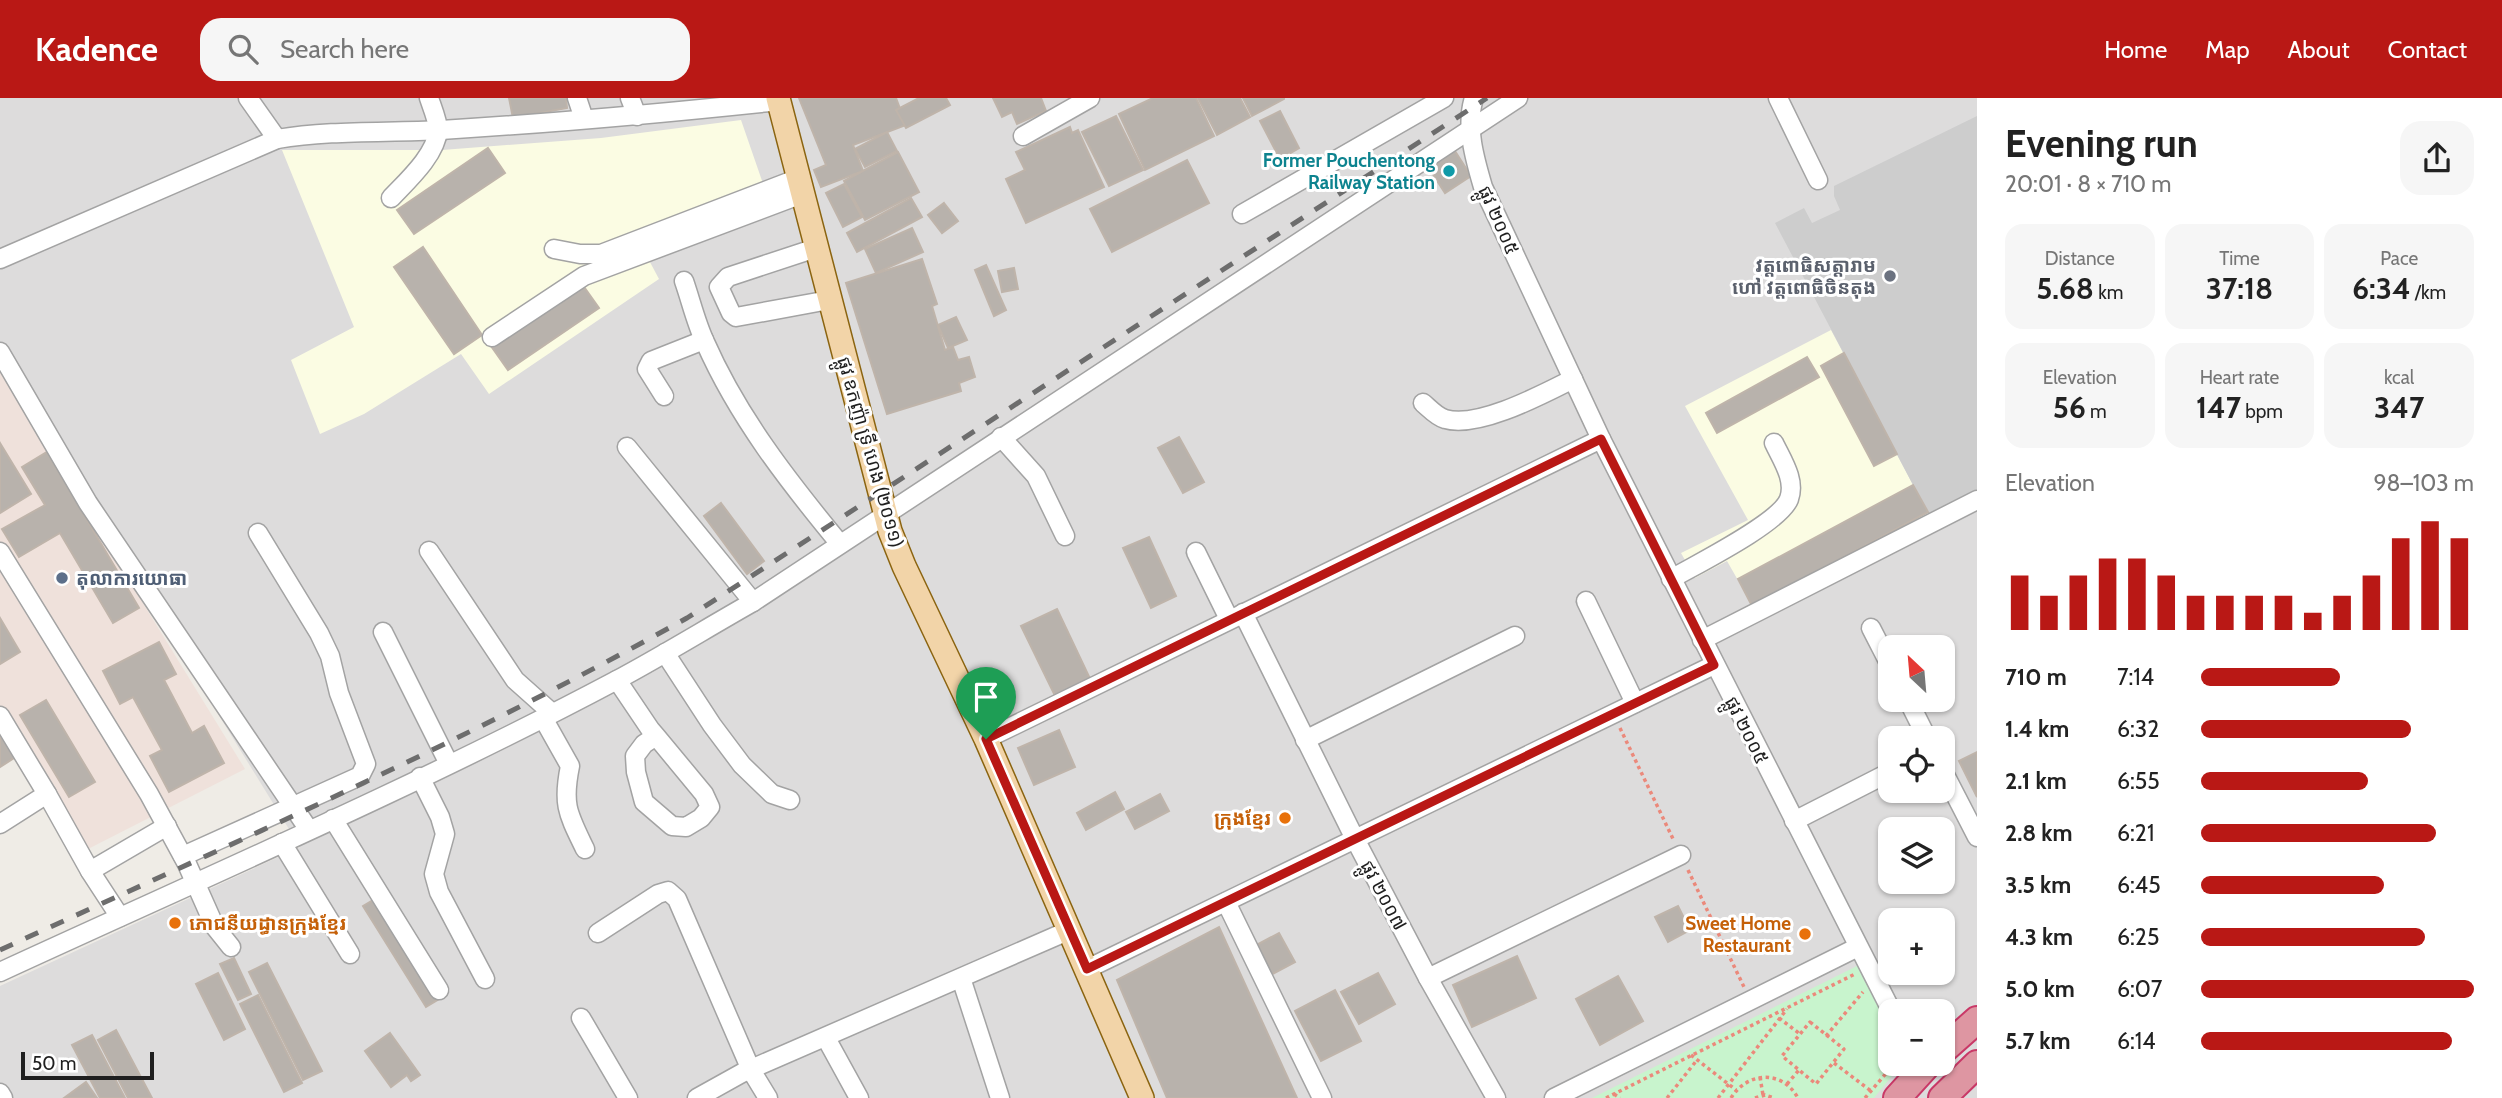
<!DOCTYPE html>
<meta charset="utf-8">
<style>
body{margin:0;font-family:Cabin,"Noto Sans Khmer",sans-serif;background:#f6f6f6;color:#222;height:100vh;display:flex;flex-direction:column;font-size:26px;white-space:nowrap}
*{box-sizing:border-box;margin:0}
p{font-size:23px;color:#767676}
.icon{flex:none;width:38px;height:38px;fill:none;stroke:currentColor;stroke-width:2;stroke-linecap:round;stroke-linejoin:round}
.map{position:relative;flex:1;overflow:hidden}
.sheet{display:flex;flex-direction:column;background:#fff;width:525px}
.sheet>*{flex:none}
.needle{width:46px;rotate:334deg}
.controls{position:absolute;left:1878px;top:537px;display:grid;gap:14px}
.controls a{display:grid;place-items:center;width:77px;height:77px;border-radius:14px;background:#fff;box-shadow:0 2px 5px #0004;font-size:35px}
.scale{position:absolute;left:21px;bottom:18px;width:133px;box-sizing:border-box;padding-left:7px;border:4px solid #1f1f1f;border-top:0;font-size:19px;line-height:24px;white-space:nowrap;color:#1f1f1f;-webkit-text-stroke:5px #fff;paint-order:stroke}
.pin{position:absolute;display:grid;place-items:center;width:60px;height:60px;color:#fff;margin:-72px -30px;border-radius:50% 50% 50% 0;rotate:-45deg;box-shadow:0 0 7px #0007}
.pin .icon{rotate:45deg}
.round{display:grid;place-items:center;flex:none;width:74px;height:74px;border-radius:21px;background:#f6f6f6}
.overview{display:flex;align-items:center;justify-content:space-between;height:119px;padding:0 28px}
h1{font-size:38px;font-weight:800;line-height:52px}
.stats{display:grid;grid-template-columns:repeat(3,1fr);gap:10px;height:119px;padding:7px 28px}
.stats div{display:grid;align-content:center;border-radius:18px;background:#f6f6f6;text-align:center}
.stats b{font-size:30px;font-weight:800}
.stats small{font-size:19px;font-weight:400}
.stats p{font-size:19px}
.chart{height:196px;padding:14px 28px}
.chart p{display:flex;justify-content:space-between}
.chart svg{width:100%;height:126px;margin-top:7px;stroke:#b91815;stroke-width:6}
ul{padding:0 28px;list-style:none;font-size:23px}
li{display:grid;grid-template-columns:112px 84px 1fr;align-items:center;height:52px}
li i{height:18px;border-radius:9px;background:#b91815}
header{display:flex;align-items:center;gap:42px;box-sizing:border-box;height:98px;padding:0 35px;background:#b91815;color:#fff}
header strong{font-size:33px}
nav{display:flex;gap:38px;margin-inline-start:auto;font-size:24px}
.search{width:490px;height:63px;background:#f6f6f6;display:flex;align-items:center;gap:18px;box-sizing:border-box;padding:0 24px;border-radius:21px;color:#767676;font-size:26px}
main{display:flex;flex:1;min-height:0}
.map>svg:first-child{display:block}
.residential{fill:#dddcdc;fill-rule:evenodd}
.education{fill:#fbfce3}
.religious{fill:#cdcdcd}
.military{fill:#efe1db}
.park{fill:#c8f4cd}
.building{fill:#b8b2ac;stroke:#bfb4aa;stroke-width:2}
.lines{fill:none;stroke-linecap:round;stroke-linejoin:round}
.minor-casing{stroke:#a3a3a3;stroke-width:21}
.major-casing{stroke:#8b6410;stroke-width:26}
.highway-casing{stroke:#c93867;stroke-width:30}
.path{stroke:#eb897b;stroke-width:3.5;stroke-dasharray:3.5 3.5;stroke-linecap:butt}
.minor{stroke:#fff;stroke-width:18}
.major{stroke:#f2d4a8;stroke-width:23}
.highway{stroke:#de96a2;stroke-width:26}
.rail{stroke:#6d6d6d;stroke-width:5;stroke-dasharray:14 14;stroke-linecap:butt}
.route-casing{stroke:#fff;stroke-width:14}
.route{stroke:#b91815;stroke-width:9}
.culture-dot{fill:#0f9aa8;stroke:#fff;stroke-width:2.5}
.worship-dot{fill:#6b7280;stroke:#fff;stroke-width:2.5}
.service-dot{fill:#5c6f8a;stroke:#fff;stroke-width:2.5}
.food-dot{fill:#e8710a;stroke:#fff;stroke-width:2.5}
.labels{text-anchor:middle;stroke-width:6;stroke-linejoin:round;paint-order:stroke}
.culture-label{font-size:19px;font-weight:bold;fill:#0d838f;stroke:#fff;text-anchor:end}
.street-label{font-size:19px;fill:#1f1f1f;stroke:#fff}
.worship-label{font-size:19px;font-weight:bold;fill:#5b616d;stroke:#fff;text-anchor:end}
.service-label{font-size:19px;font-weight:bold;fill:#4e5e75;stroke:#fff;text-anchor:start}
.food-label{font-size:19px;font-weight:bold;fill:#c56008;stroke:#fff;text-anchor:end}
</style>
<header>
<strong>Kadence</strong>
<div class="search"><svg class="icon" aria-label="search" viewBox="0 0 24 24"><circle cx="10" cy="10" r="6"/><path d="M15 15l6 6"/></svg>Search here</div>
<nav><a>Home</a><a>Map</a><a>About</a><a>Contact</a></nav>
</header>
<main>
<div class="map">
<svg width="1977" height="1000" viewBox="0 0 1977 1000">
<rect width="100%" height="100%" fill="#efece6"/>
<path class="residential" d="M0 0H1977V1000H0V888L300 749 0 262ZM1890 550H1942V602H1890ZM1890 640H1942V693H1890ZM1890 732H1942V784H1890ZM1890 822H1942V875H1890ZM1890 914H1942V966H1890Z"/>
<g class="education">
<polygon points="741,22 769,103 643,151 659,181 489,296 461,256 364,316 320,336 291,262 354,229 282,52 442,52 601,40"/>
<polygon points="1831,232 1931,421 1755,512 1727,463 1695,480 1681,455 1748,422 1685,308"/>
</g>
<polygon class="religious" points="1977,18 1977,397 1931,421 1775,125 1804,110 1812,125 1840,112 1834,98 1834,88"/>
<polygon class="military" points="0,273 245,671 86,752 0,611"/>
<polygon class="park" points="1857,868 1890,932 1890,966 1902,966 1874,1000 1592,1000"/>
<g class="building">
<polygon points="509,0 566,0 567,10 513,20"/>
<polygon points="799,0 896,0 906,27 853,47 863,73 821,89 814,72 826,67"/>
<polygon points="919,0 946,0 950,7 906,30 896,12"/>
<polygon points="993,0 1041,0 1046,13 1017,26 1012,14 1002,19"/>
<polygon points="1153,0 1196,0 1214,38 1145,72 1119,16"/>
<polygon points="1198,0 1240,0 1250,19 1217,37"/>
<polygon points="1243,0 1284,0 1284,1 1252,18"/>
<polygon points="1280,13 1299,50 1280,61 1260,23"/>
<polygon points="1116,18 1143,72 1109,88 1082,34"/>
<polygon points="1070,29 1072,35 1078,32 1104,89 1026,125 1006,81 1025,72 1016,54"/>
<polygon points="887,34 897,53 865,69 855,51"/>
<polygon points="488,50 505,75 414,136 397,112"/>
<polygon points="1453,50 1471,78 1445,95 1427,67"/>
<polygon points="898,54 919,94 865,122 844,83"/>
<polygon points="1187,62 1209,105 1112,154 1090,111"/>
<polygon points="844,86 862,119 843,129 826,95"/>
<polygon points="911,100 922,119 857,154 847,135"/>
<polygon points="944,105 958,123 942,135 928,117"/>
<polygon points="912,130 923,154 876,175 865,151"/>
<polygon points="423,149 482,237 454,256 394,169"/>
<polygon points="922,161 937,206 932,208 945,252 953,249 958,262 969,259 975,279 959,285 961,293 887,316 846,185"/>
<polygon points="986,167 1006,212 994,218 975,172"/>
<polygon points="1014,170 1018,191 1002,194 998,173"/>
<polygon points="582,186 599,210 508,272 491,248"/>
<polygon points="956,219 967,242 948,250 938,227"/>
<polygon points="1844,255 1897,356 1874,368 1821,268"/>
<polygon points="1807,259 1819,279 1717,335 1706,315"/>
<polygon points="1179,339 1204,384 1183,395 1158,350"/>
<polygon points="0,345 31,396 0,415"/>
<polygon points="47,354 139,510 113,525 60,435 19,459 2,431 45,407 22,369"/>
<polygon points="1913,387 1928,414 1752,508 1738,481"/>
<polygon points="721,405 764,463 747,476 704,418"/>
<polygon points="1149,439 1176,498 1151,510 1123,450"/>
<polygon points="1057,511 1093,587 1058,604 1021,528"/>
<polygon points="0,520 20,554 0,566"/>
<polygon points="159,544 176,576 164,582 192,635 204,628 224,665 169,694 150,658 162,652 133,599 120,606 103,573"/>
<polygon points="46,602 95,684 69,699 20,617"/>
<polygon points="0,622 22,655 0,669"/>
<polygon points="1059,632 1075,669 1034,687 1018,650"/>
<polygon points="1977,654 1977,699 1959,663"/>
<polygon points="1115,694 1124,711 1086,732 1077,715"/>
<polygon points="1160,696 1169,713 1135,731 1126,714"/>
<polygon points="378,799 441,900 426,909 363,808"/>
<polygon points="1678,808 1690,832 1668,844 1655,819"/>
<polygon points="1219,829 1297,1000 1167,1000 1117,882"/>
<polygon points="1279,835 1295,864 1267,879 1251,850"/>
<polygon points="1517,858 1536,900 1472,929 1453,887"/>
<polygon points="234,860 251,896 238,902 220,866"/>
<polygon points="267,865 322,973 303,982 249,874"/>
<polygon points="218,875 245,931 224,942 196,886"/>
<polygon points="1378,875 1395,906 1359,926 1341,894"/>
<polygon points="1618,878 1643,923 1600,947 1576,901"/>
<polygon points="1335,892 1361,943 1321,963 1295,913"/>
<polygon points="258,897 302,985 284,994 240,906"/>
<polygon points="116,932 152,1000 128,1000 98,942"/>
<polygon points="390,935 420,977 411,983 407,977 391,989 365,953"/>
<polygon points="92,937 125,1000 100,1000 72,947"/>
<polygon points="86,984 97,1000 64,1000"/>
</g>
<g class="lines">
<defs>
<g id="minor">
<polyline points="248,0 277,41"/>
<polyline points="577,0 584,21"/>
<polyline points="630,0 637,18"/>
<path d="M1474 0C1465 28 1475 62 1483 89L1601 341 1892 914"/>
<polyline points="1778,0 1818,82"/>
<polyline points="1023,38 1090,0"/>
<path d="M391 100C407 83 436 57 438 32 438 23 432 9 429 0"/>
<polyline points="1242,116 1444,0"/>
<polyline points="816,150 728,179 719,189 731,215 736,219 829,202"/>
<polyline points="554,151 580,156 601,156 799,80"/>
<path d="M0 161 277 41C331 32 386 35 441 32 554 25 666 15 779 3"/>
<path d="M684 183C691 203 696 225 705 244 738 319 788 383 840 446"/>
<polyline points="492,239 584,178 802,96"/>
<polyline points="0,254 88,405 309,732"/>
<polyline points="664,298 647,271 651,263 704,242"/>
<path d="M1423 305C1429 310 1437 319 1445 321 1478 331 1543 296 1573 281"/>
<polyline points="1001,339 1036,378 1065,438"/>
<polyline points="627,349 753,504"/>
<polyline points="429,453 515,582 552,615"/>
<polyline points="0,454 149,696 187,766 215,829 231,849"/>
<polyline points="1196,454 1229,521"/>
<path d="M1671 481C1695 467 1780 425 1789 401 1796 382 1782 362 1774 345"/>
<polyline points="1586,503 1635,605"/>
<polyline points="1243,515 1355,741 1428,880 1496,1000"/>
<polyline points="1871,530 1890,567"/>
<polyline points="383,534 449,666"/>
<polyline points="1702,542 1977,402"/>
<polyline points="665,555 712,627 742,667 772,696 790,702"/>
<polyline points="617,582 650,631 656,638 704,696 710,709 701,720 686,729 672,728 644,704 636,674 635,658 644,646 656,638"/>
<polyline points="1908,602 1927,640"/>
<polyline points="0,618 47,696"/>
<path d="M543 620 570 668C562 707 568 716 585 751"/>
<polyline points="986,641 1601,341"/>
<polyline points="1305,642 1515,538"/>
<polyline points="1942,671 1977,739"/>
<polyline points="420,679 440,719 445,736 434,776 439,794 485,881"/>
<polyline points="333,721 439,892"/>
<polyline points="1794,723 1890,674"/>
<polyline points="0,726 47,696 90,773 120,819"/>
<polyline points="282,745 350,856"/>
<polyline points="183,758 360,678 366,666 339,595 330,558 319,535 258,435"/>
<polyline points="90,773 167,728"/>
<polyline points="1226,804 1322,1000"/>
<polyline points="598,835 658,796 668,793 677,801 751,972 768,1000"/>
<polyline points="1087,871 1714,567"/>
<path d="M0 874C206 779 415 689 615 583 662 558 707 530 753 504L1518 0"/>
<polyline points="961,880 1000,1000"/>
<polyline points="1428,880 1681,757"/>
<polyline points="581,920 628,1000"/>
<polyline points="826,940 859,1000"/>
<polyline points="0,995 3,1000"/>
<polyline points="697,1000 742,975 1070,832"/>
<polyline points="1554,1000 1858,849"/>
</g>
<polyline id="major" points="778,0 890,433 904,468 986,641 1142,1000"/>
<g id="highway">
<polyline points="1942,953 1977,922"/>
<polyline points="1897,1000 1928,966"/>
<polyline points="1942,1000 1977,966"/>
</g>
</defs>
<use href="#minor" class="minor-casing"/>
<use href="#major" class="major-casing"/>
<use href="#highway" class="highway-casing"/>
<g class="path">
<polyline points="1620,630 1674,743"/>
<polyline points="1688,772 1744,889"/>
<polyline points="1779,920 1800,936"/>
<polygon points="1810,924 1844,951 1816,986 1782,958"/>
<polyline points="1883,929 1890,942"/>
<polyline points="1826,938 1863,894"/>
<polyline points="1691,957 1736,992"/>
<polyline points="1834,965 1871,993"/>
<polyline points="1760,979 1763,997"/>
<polyline points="1787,986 1799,972"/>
<polyline points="1614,996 1620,1000"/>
<polyline points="1606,1000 1855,876"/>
<polyline points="1667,1000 1697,962"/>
<polyline points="1718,1000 1787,911"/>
<path d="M1731 1000C1747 974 1782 971 1798 1000"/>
<polyline points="1755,1000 1765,997 1774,1000"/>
<polyline points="1865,1000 1894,966"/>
</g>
<use href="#minor" class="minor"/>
<use href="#major" class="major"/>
<use href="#highway" class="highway"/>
<path class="rail" d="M0 852C231 746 465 644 687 520L1487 0"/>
</g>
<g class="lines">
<defs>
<polygon id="route" points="1601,341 1714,567 1087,871 986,641"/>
</defs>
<use href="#route" class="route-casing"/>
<use href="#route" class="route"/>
</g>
<circle class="culture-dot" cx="1449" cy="73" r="7"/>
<circle class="worship-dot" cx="1890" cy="178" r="7"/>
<circle class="service-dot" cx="62" cy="480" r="7"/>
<g class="food-dot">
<circle cx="1285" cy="720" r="7"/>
<circle cx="175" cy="825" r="7"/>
<circle cx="1805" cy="836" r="7"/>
</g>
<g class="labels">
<g class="culture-label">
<text x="1435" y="69">Former Pouchentong<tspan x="1435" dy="22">Railway Station</tspan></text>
</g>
<g class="street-label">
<text transform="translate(1499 122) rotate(66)" y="7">ផ្លូវ ២០០៥</text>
<text transform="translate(871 354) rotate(74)" y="7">ផ្លូវ ឧកញ៉ា ទ្រី ហេង (២០១១)</text>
<text transform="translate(1747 632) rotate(63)" y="7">ផ្លូវ ២០០៥</text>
<text transform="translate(1384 797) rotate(62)" y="7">ផ្លូវ ២០០៧</text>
</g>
<g class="worship-label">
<text x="1876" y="174">វត្តពោធិសត្តារាម<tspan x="1876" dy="22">ហៅ វត្តពោធិចិនតុង</tspan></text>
</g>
<g class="service-label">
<text x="76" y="487">តុលាការយោធា</text>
</g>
<g class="food-label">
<text x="1271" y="727">ក្រុងខ្មែរ</text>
<text x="189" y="832" text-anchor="start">ភោជនីយដ្ធានក្រុងខ្មែរ</text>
<text x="1791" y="832">Sweet Home<tspan x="1791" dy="22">Restaurant</tspan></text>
</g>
</g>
</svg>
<div class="controls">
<a><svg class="needle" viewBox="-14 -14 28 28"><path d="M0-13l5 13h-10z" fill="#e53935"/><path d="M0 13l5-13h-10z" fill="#767676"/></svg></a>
<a><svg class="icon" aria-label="locate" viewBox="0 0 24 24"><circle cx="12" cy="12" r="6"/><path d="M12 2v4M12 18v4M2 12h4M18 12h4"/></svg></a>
<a><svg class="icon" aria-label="layers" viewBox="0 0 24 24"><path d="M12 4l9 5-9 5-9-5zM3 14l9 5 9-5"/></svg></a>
<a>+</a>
<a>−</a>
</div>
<div class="scale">50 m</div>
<div class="pin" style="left:986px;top:641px;background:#1e9e55"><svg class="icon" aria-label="arrive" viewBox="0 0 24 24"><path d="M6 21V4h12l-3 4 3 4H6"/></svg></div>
</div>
<section class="sheet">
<div class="overview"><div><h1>Evening run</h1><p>20:01 · 8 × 710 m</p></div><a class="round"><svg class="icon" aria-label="share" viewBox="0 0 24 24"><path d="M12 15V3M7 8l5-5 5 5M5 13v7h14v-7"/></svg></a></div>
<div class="stats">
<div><p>Distance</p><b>5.68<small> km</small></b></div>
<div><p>Time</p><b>37:18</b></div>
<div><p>Pace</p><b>6:34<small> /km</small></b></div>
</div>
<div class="stats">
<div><p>Elevation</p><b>56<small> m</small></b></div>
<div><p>Heart rate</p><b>147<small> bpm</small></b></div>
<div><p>kcal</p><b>347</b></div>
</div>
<div class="chart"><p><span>Elevation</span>98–103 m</p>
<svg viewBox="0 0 160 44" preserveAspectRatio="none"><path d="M5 44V25M15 44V32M25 44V25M35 44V19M45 44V19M55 44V25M65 44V32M75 44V32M85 44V32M95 44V32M105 44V38M115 44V32M125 44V25M135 44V12M145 44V6M155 44V12"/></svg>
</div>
<ul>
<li><b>710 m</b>7:14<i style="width:51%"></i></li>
<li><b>1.4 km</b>6:32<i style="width:77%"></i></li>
<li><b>2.1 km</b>6:55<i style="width:61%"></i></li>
<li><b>2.8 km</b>6:21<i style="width:86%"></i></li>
<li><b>3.5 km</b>6:45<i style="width:67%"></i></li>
<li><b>4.3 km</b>6:25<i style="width:82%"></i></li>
<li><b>5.0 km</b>6:07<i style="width:100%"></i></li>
<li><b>5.7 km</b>6:14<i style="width:92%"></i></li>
</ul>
</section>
</main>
